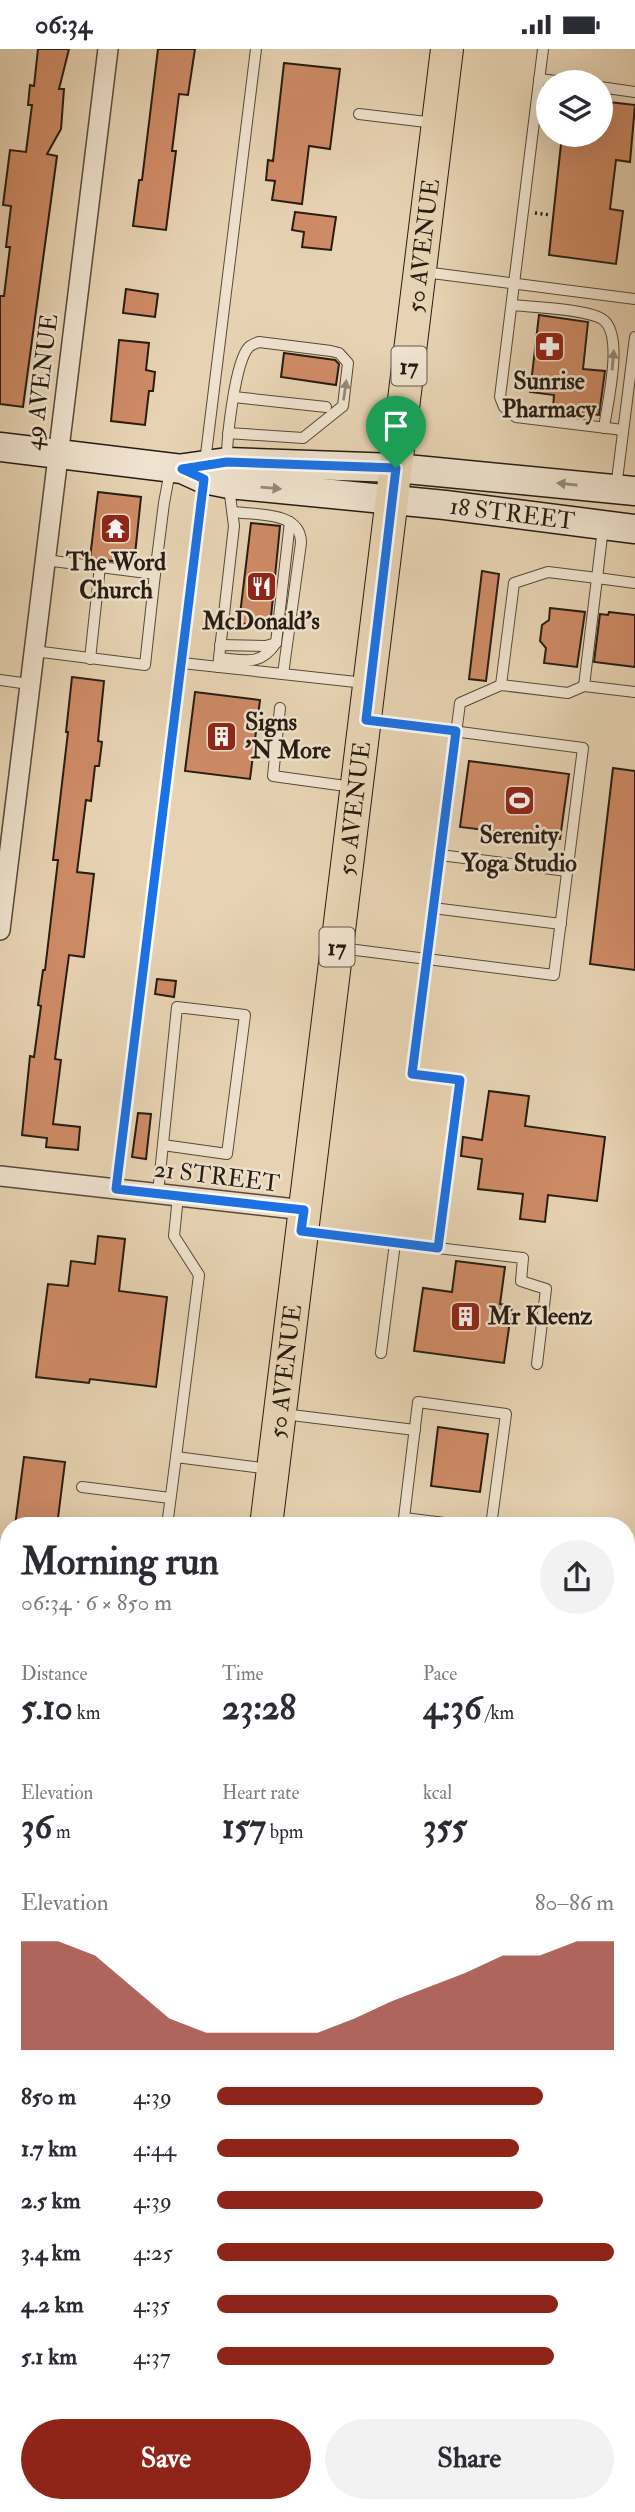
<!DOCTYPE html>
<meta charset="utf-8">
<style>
body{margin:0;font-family:"IM FELL Double Pica",serif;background:#f2f2f3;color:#2b2b33;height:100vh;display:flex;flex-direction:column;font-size:26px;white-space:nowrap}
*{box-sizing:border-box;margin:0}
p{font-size:23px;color:#7c7c81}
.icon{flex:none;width:38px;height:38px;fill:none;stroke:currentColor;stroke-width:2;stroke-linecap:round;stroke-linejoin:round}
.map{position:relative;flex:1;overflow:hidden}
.panel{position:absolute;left:0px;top:1468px;width:635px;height:996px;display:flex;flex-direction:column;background:#fff;border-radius:28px 28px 0 0;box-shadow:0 7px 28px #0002}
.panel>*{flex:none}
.fabs{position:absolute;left:536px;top:21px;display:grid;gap:14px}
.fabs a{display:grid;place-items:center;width:77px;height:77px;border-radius:50%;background:#fff;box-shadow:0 7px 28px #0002;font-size:35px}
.pin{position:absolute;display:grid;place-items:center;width:60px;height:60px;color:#fff;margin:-72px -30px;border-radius:50% 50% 50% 0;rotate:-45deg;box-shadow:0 0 7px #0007}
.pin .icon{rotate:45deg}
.round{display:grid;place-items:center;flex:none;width:74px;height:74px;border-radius:37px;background:#f2f2f3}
.overview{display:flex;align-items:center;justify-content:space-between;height:119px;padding:0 21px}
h1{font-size:38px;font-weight:700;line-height:52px}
.figures{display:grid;grid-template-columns:repeat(3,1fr);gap:10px;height:119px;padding:7px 21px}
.figures div{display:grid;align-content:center}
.figures b{font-size:35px;font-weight:700}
.figures small{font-size:19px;font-weight:400}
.figures p{font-size:19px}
.chart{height:196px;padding:14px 21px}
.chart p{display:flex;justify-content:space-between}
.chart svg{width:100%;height:126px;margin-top:7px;fill:#8f2418;opacity:.7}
.cta{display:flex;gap:14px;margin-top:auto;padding:14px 21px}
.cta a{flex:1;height:80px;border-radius:42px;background:#8f2418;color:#fff;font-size:28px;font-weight:700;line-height:80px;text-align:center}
.cta a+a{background:#f2f2f3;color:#2b2b33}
ul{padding:0 21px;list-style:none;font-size:23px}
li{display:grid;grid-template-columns:112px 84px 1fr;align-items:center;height:52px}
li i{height:18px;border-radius:9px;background:#8f2418}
.status{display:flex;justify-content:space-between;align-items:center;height:49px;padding:0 35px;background:#fff;direction:ltr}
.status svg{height:19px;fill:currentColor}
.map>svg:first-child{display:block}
.building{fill:#ce8b66;stroke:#261c12;stroke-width:2}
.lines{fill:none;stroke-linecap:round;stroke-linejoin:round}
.lane-casing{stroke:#564a3a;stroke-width:12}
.street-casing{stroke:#564a3a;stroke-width:22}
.secondary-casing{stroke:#261c12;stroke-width:31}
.primary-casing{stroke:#261c12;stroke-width:34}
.path{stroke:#261c12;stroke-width:3.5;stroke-dasharray:2 3.5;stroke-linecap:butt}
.lane{stroke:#efe2ce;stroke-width:10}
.street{stroke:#efe2ce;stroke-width:19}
.secondary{stroke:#efe2ce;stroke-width:28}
.primary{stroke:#e7d3b3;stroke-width:32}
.oneway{fill:#958979}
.route-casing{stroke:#fff;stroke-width:14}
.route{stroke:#1a73e8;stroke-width:9}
.labels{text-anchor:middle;stroke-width:5;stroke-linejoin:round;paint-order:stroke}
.shield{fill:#efe2ce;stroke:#62574a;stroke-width:2}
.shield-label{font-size:23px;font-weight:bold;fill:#261c12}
.street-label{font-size:24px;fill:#261c12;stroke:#efe2ce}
.poi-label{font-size:24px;font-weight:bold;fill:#261c12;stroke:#efe2ce}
</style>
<div class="status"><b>06:34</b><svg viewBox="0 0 49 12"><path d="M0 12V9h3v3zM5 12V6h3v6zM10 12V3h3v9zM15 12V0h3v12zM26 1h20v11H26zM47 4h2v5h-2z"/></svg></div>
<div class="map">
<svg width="635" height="2463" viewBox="0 0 635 2463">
<rect width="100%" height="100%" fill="#e7d3b3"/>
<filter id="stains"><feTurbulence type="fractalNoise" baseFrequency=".00286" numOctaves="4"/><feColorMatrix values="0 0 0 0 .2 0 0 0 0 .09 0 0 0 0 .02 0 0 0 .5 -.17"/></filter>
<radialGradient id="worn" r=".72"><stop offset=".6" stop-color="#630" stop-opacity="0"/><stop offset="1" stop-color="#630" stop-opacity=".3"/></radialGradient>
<g class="building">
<polygon points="38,0 69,0 59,40 64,40 61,80 47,105 57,107 23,358 0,355 0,247 4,247 10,198 6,198 11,157 3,156 10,101 26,103 32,56 28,56 30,36 34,37"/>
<polygon points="158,0 195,0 188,46 179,45 172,102 176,102 166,181 133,177 139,131 142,131"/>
<polygon points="284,14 340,20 330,100 309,97 302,155 272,151 275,132 266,131 268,111 273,112"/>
<polygon points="600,52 635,56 630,113 616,111 610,160 623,162 616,215 549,206 562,86 600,86"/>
<polygon points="295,163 336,168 331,201 302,198 304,183 292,181"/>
<polygon points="126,240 158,245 155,268 123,264"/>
<polygon points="539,266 588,273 583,320 605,322 599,366 553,360 554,346 530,343"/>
<polygon points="119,291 149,294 146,321 155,323 153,342 149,342 145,376 111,372"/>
<polygon points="284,304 335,311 339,315 336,336 281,328"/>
<polygon points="98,443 141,448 134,515 90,509"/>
<polygon points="251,474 280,477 270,578 239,574"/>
<polygon points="482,522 499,525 486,632 469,630"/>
<polygon points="550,559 585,563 577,618 544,614 546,599 540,592 542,576 549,571"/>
<polygon points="609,563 635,566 635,618 594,613 600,565 608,566"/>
<polygon points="72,628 104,632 98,692 102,693 99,717 95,717 91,752 86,751 77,823 94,825 84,908 69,906 55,1010 61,1011 53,1075 80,1078 78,1101 46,1098 47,1089 22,1086 30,1007 34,1008 41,957 38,956 43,921 45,921 58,811 53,811 68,683 66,683"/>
<polygon points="195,643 260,651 250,730 185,722"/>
<polygon points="469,712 569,725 560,790 460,778"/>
<polygon points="613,719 635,722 635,921 590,915"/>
<polygon points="157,930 176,932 174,948 155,945"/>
<polygon points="489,1042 529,1047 525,1077 605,1088 597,1152 548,1146 545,1173 520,1170 523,1145 478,1140 482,1110 461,1107 463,1088 482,1091"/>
<polygon points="138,1064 151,1065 146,1110 132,1108"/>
<polygon points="98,1187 125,1190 119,1242 167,1248 156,1338 90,1330 89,1334 36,1328 48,1235 68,1237 71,1212 95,1215"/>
<polygon points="456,1212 505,1218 500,1255 512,1257 504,1314 414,1302 423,1239 452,1243"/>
<polygon points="438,1378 488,1385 480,1443 431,1437"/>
<polygon points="24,1408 65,1413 57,1477 15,1477"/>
</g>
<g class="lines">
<defs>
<g id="lane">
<polyline points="543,0 500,348 504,358 516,368 623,381"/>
<polyline points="539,30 565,33"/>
<polyline points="600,38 635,43"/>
<polyline points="359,65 435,74"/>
<polyline points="424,223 635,250"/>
<path d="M512 256C532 258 586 260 602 270 625 284 607 355 604 379"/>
<polyline points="234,348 326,358"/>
<path d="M227 409C227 388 235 312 249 298 251 296 256 294 259 293L331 302 339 304 348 314 343 357 303 389 228 384"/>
<polyline points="205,413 256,0"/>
<polyline points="616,439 635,288"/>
<path d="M233 463C256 466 301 462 301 494L283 625"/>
<polyline points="45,511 155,525 164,454 170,422"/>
<polyline points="220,596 266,597 276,594 290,473"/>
<polyline points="34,602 145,616 155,525"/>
<path d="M219 609C244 611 260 618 276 594"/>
<polyline points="90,610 100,517"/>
<polyline points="182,614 365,634"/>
<polyline points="218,618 234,477 229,438"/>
<polyline points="0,631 29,635"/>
<polyline points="501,636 514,534 548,523 597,529 603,479"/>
<polyline points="584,637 597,529 635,534"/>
<polyline points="280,659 273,727 353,738"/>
<polyline points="440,806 567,822"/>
<polyline points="433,859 561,875"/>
<polyline points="340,899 554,926 583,699 369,671"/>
<polyline points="116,1140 204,432"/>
<polyline points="158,1144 177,958 245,966 227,1105 163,1096"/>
<polyline points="305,1183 395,1194 381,1304"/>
<polyline points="395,1194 523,1209 521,1232 546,1240 537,1315"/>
<polyline points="438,1199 460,1031 412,1025 460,654 501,636 568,644 584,637 635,643"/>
<polyline points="283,1365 415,1381"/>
<polyline points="176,1408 199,1226 174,1187 178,1147"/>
<polyline points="82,1438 170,1449"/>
<polyline points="167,1477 176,1408 269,1420"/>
<polyline points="469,1477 404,1469 418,1353 506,1365 491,1477"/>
<polyline points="0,2043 9,2044"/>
<polyline points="626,2159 635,2160"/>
<polyline points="336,2463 337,2455"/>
</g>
<g id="street">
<polyline points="0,881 108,0"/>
<polyline points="0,1127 304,1161"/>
</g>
<g id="secondary">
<path id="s1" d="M0 398 182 420 204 430 229 435 445 456 635 480"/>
<polyline points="184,419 227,413 396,419 635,442"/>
<polyline points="0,2157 9,2158"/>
<polyline points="626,2219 635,2220"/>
<polyline points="626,2252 635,2253"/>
</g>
<g id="primary">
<path id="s2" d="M266 1477 447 0"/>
<polyline points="149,2463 151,2455"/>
</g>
</defs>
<use href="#lane" class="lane-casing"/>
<use href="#street" class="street-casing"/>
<use href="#secondary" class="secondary-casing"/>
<use href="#primary" class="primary-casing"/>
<g class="path">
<polyline points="535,164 551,166"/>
<polyline points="0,2209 9,2210"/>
</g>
<use href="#lane" class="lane"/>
<use href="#street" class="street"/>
<use href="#secondary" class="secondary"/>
<use href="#primary" class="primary"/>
</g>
<defs><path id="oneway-solid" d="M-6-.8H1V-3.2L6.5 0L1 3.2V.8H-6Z" transform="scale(1.75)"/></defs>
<g class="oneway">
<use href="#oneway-solid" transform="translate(613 311) rotate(-85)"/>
<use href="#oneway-solid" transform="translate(345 341) rotate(-82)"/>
<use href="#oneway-solid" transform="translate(567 435) rotate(-174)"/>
<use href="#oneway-solid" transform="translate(271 439) rotate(5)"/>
</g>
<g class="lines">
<defs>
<polygon id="route" points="227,413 396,419 366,671 456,682 412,1025 460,1031 438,1199 301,1182 304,1161 116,1140 204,430 182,420"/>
</defs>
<use href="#route" class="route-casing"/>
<use href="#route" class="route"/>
</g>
<defs>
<symbol id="pharmacy-square" viewBox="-11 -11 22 22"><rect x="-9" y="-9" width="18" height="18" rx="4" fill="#8f2418" stroke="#efe2ce"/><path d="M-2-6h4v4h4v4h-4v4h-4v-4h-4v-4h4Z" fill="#fff"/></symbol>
<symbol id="temple-square" viewBox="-11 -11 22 22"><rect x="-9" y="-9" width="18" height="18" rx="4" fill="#8f2418" stroke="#efe2ce"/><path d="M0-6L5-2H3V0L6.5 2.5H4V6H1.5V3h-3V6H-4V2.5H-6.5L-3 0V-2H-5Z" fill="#fff"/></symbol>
<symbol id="restaurant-square" viewBox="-11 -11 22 22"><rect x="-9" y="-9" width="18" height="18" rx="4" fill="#8f2418" stroke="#efe2ce"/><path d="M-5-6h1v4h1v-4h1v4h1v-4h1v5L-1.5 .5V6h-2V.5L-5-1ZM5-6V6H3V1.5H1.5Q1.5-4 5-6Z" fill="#fff"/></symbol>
<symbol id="building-square" viewBox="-11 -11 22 22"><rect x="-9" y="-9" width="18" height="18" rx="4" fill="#8f2418" stroke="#efe2ce"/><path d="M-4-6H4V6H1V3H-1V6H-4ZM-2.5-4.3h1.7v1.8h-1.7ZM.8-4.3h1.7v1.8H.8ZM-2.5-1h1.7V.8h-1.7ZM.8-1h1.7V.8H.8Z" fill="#fff"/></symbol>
<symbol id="stadium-square" viewBox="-11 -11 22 22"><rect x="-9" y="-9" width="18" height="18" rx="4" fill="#8f2418" stroke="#efe2ce"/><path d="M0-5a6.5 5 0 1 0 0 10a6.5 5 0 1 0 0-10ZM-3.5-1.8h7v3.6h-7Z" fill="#fff"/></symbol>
</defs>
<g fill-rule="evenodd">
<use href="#pharmacy-square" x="532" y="280" width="35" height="35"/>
<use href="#temple-square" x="98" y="462" width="35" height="35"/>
<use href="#restaurant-square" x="244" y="520" width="35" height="35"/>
<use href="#building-square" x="204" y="670" width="35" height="35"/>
<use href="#stadium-square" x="502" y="734" width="35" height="35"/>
<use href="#building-square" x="448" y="1250" width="35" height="35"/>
</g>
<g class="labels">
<g class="shield">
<rect x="391.5" y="297.5" width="35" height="39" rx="5"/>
<rect x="319.5" y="878.5" width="35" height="39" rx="5"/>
</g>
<g class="shield-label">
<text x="409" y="325">17</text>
<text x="337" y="906">17</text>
</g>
<g class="street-label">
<text dy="8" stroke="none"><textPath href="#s2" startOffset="1290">50 AVENUE</textPath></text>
<text transform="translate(41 333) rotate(-83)" y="8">49 AVENUE</text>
<text dy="8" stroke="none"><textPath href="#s1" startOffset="518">18 STREET</textPath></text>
<text dy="8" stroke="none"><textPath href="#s2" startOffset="723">50 AVENUE</textPath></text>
<text transform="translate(217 1127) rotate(7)" y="8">21 STREET</text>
<text dy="8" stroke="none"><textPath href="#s2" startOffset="156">50 AVENUE</textPath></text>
</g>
<g class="poi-label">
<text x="549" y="340">Sunrise<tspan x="549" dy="28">Pharmacy</tspan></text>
<text x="116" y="521">The Word<tspan x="116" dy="28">Church</tspan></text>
<text x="261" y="580">McDonald's</text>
<text x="245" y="681" text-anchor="start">Signs<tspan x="245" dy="28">'N More</tspan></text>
<text x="519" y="794">Serenity<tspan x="519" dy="28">Yoga Studio</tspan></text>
<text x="488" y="1275" text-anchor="start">Mr Kleenz</text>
</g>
</g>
<rect width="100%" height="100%" filter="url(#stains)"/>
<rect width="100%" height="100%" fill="url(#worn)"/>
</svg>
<div class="fabs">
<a><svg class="icon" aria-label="layers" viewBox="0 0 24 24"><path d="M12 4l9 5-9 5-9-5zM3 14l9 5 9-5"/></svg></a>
</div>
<div class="pin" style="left:396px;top:419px;background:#1e9e55"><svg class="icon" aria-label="arrive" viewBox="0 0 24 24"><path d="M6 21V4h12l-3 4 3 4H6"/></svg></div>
<section class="panel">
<div class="overview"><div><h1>Morning run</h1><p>06:34 · 6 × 850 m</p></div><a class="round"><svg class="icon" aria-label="share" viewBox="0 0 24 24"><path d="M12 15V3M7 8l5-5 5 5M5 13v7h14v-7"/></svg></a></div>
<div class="figures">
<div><p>Distance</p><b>5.10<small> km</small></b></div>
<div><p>Time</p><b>23:28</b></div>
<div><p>Pace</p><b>4:36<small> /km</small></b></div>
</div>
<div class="figures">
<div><p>Elevation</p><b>36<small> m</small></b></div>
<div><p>Heart rate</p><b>157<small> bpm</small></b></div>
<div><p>kcal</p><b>355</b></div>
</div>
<div class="chart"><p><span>Elevation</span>80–86 m</p>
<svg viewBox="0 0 160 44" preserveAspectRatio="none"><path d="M0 44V6L10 6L20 11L30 22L40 33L50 38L60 38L70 38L80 38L90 33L100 27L110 22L120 17L130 11L140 11L150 6L160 6V44z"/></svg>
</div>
<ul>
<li><b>850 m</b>4:39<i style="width:82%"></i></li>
<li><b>1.7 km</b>4:44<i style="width:76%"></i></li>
<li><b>2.5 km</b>4:39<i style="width:82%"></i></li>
<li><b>3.4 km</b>4:25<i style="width:100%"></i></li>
<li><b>4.2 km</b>4:35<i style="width:86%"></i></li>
<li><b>5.1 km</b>4:37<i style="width:85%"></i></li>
</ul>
<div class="cta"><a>Save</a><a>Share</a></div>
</section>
</div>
